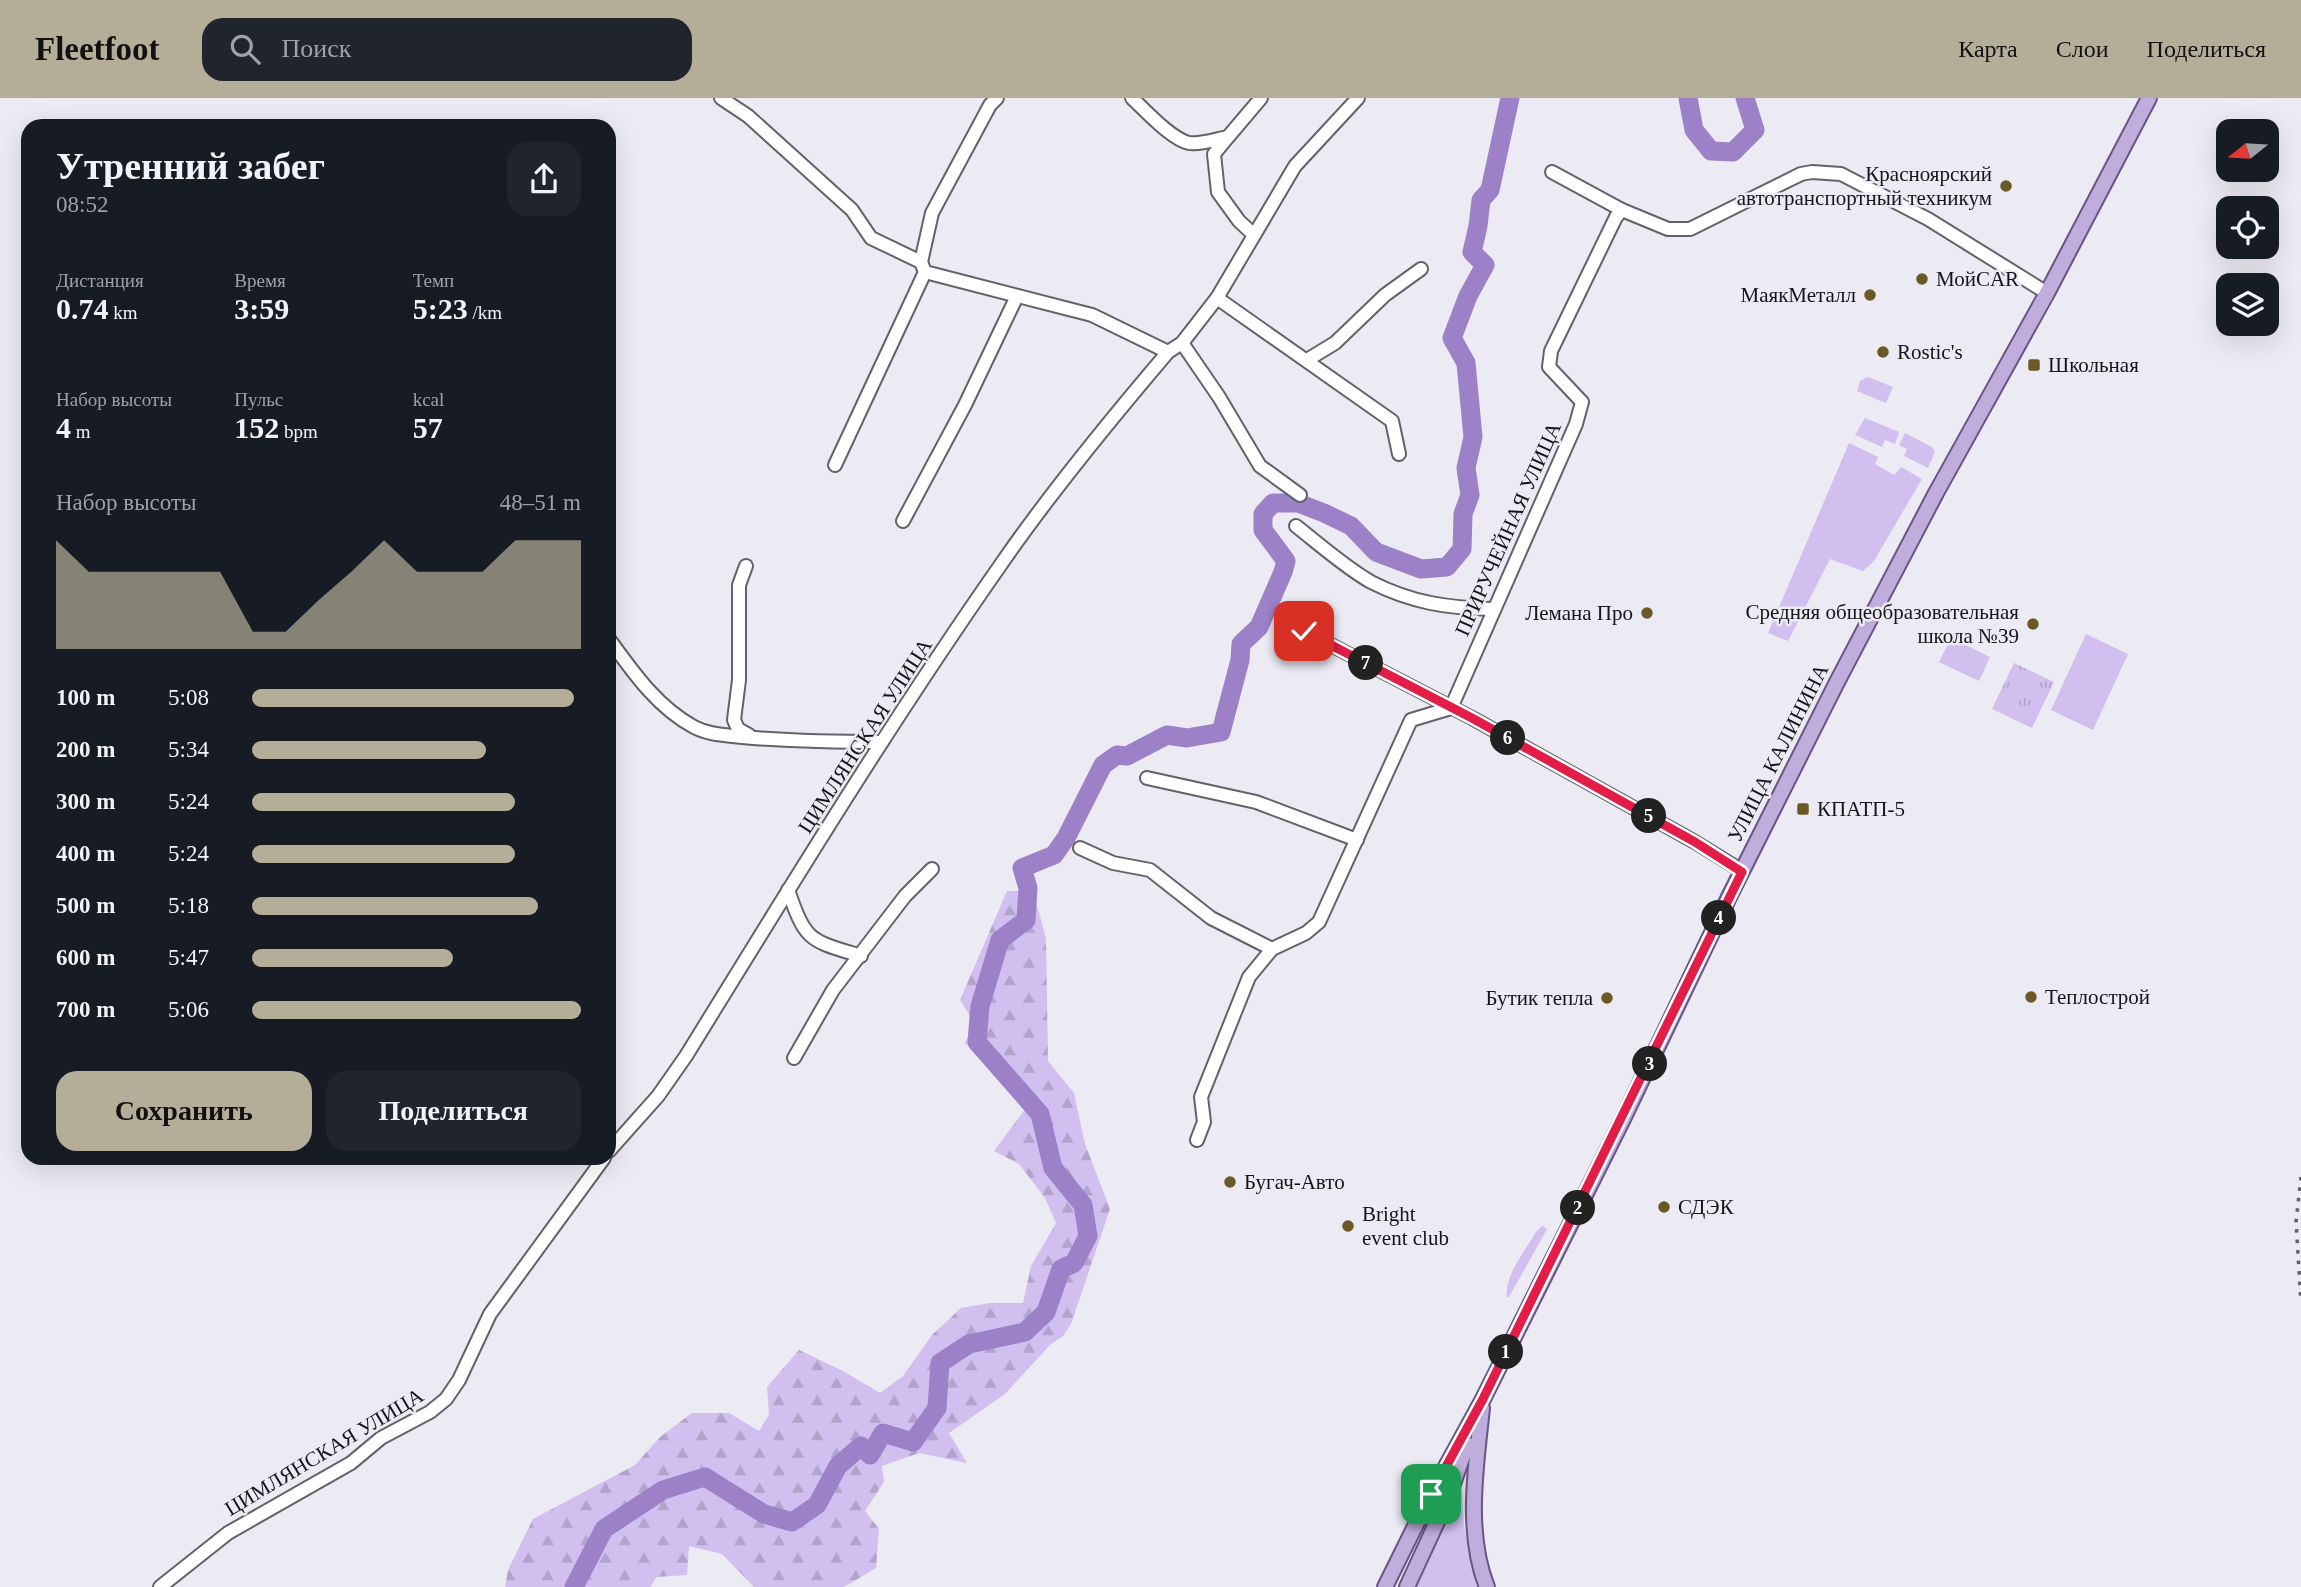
<!DOCTYPE html>
<html lang="ru">
<meta charset="utf-8">
<style>
body{margin:0;font-family:Georgia,serif;background:#20242c;color:#f1f3f6;height:100vh;display:flex;flex-direction:column;font-size:26px;white-space:nowrap}
*{box-sizing:border-box;margin:0}
p{font-size:23px;color:#9ea1a6}
.icon{flex:none;width:38px;height:38px;fill:none;stroke:currentColor;stroke-width:2;stroke-linecap:round;stroke-linejoin:round}
.map{position:relative;flex:1;overflow:hidden}
.panel{position:absolute;left:21px;top:21px;width:595px;height:1046px;display:flex;flex-direction:column;background:#171b24;border-radius:21px;box-shadow:0 7px 28px #0002}
.panel>*{flex:none}
.needle{width:46px;rotate:252deg}
.controls{position:absolute;left:2216px;top:21px;display:grid;gap:14px}
.controls a{display:grid;place-items:center;width:63px;height:63px;border-radius:14px;background:#171b24;box-shadow:0 7px 28px #0002;font-size:35px}
.pin{position:absolute;display:grid;place-items:center;width:60px;height:60px;color:#fff;margin:-30px;border-radius:14px;box-shadow:0 4px 10px #0006}
.km{position:absolute;width:35px;height:35px;margin:-18px;border-radius:50%;background:#222;color:#fff;font-size:19px;line-height:35px;text-align:center}
.round{display:grid;place-items:center;flex:none;width:74px;height:74px;border-radius:21px;background:#20242c}
.summary{display:flex;align-items:center;justify-content:space-between;height:119px;padding:0 35px}
h1{font-size:38px;font-weight:600;line-height:52px}
.figures{display:grid;grid-template-columns:repeat(3,1fr);gap:10px;height:119px;padding:7px 35px}
.figures div{display:grid;align-content:center}
.figures b{font-size:30px;font-weight:600}
.figures small{font-size:19px;font-weight:400}
.figures p{font-size:19px}
.chart{height:196px;padding:14px 35px}
.chart p{display:flex;justify-content:space-between}
.chart svg{width:100%;height:126px;margin-top:7px;fill:#b4ae99;opacity:.7}
.action{display:flex;gap:14px;margin-top:auto;padding:14px 35px}
.action a{flex:1;height:80px;border-radius:21px;background:#b4ae99;color:#111;font-size:28px;font-weight:600;line-height:80px;text-align:center}
.action a+a{background:#20242c;color:#f1f3f6}
ul{padding:0 35px;list-style:none;font-size:23px}
li{display:grid;grid-template-columns:112px 84px 1fr;align-items:center;height:52px}
li i{height:18px;border-radius:9px;background:#b4ae99}
header{display:flex;align-items:center;gap:42px;box-sizing:border-box;height:98px;padding:0 35px;background:#b4ae99;color:#111}
header strong{font-size:33px}
nav{display:flex;gap:38px;margin-inline-start:auto;font-size:24px}
.search{width:490px;height:63px;background:#20242c;display:flex;align-items:center;gap:18px;box-sizing:border-box;padding:0 24px;border-radius:21px;color:#9ea1a6;font-size:26px}
.map>svg:first-child{display:block}
.grass{fill:#d0bfef}
.forest{fill:url(#forest-firs)}
.park{fill:url(#park-tufts)}
.lines{fill:none;stroke-linecap:round;stroke-linejoin:round}
.river{stroke:#9c80c8;stroke-width:19}
.minor-casing{stroke:#646269;stroke-width:16}
.major-casing{stroke:#685487;stroke-width:18}
.minor{stroke:#fff;stroke-width:12}
.major{stroke:#bfaddc;stroke-width:14}
.rail{stroke:#605f64;stroke-width:3.5;stroke-dasharray:3.5 7;stroke-linecap:butt}
.route-casing{stroke:#fff;stroke-width:14}
.route{stroke:#e11d48;stroke-width:9}
.poi-dot{fill:#6a5927;stroke:#eceaf2;stroke-width:2.5}
.labels{text-anchor:middle;stroke-width:5;stroke-linejoin:round;paint-order:stroke}
.poi-label{font-size:21px;fill:#151417;stroke:#eceaf2;text-anchor:start}
.street-label{font-size:21px;fill:#151417;stroke:#eceaf2}
</style>
<header>
<strong>Fleetfoot</strong>
<div class="search"><svg class="icon" aria-label="search" viewBox="0 0 24 24"><circle cx="10" cy="10" r="6"/><path d="M15 15l6 6"/></svg>Поиск</div>
<nav><a>Карта</a><a>Слои</a><a>Поделиться</a></nav>
</header>
<div class="map">
<svg width="2301" height="1489" viewBox="0 0 2301 1489">
<defs>
<pattern id="forest-firs" width="22" height="20" patternUnits="userSpaceOnUse" patternTransform="scale(1.75)"><rect width="22" height="20" fill="#d0bfef"/><path d="M5 1l3.5 6h-7zM16 11l3.5 6h-7z" fill="#b2a3cc"/></pattern>
<pattern id="park-tufts" width="24" height="20" patternUnits="userSpaceOnUse" patternTransform="scale(1.75)"><rect width="24" height="20" fill="#d0bfef"/><path d="M3 7l-1-3M5 7V3M7 7l1-3M15 17l-1-3M17 17v-4M19 17l1-3" fill="none" stroke="#b2a3cc"/></pattern>
</defs>
<rect width="100%" height="100%" fill="#eceaf2"/>
<g class="grass">
<polygon points="1868,279 1893,289 1886,305 1857,293 1860,283"/>
<polygon points="1865,320 1899,334 1895,346 1885,342 1882,349 1855,337"/>
<polygon points="1905,335 1932,349 1935,354 1928,370 1904,358 1907,351 1899,347"/>
<polygon points="1849,345 1878,359 1875,366 1894,377 1901,369 1922,381 1874,463 1863,473 1830,461 1788,543 1768,535"/>
<polygon points="2086,536 2128,556 2093,632 2051,612"/>
<polygon points="1951,540 1990,559 1979,583 1939,564"/>
<path d="M1542 1128 1547 1131 1509 1199H1507C1504 1177 1526 1152 1536 1134Z"/>
<polygon points="1462,1390 1464,1428 1477,1489 1417,1489"/>
</g>
<polygon class="forest" points="1007,793 1033,793 1046,840 1048,963 1074,995 1085,1046 1110,1111 1071,1226 1063,1238 1050,1247 1005,1296 949,1335 967,1365 919,1355 882,1368 884,1384 865,1413 879,1431 876,1470 844,1489 754,1489 722,1456 689,1448 687,1477 657,1479 650,1489 505,1489 508,1472 533,1421 635,1367 660,1339 692,1315 729,1315 759,1333 769,1317 767,1289 799,1252 843,1273 880,1295 903,1278 932,1237 961,1210 990,1205 1023,1205 1031,1168 1056,1125 1045,1100 1019,1066 994,1053 1026,1010 965,945 974,924 960,902"/>
<polygon class="park" points="2014,565 2054,584 2032,630 1992,611"/>
<g class="lines">
<g class="river">
<polyline points="1688,0 1694,32 1711,53 1733,54 1755,32 1745,0"/>
<polyline points="574,1489 604,1431 663,1392 705,1379 764,1416 792,1424 817,1407 838,1368 861,1348 870,1357 883,1335 913,1344 937,1310 940,1265 969,1246 1025,1234 1046,1214 1061,1171 1074,1165 1088,1138 1083,1107 1053,1070 1040,1016 977,944 980,908 1000,842 1026,822 1028,790 1022,770 1054,757 1066,740 1103,667 1117,657 1127,658 1167,637 1187,640 1221,634 1240,562 1241,546 1259,529 1283,474 1286,463 1263,432 1263,416 1273,405 1298,405 1324,415 1351,428 1376,454 1421,471 1447,469 1462,451 1463,416 1470,397 1466,370 1473,339 1466,265 1452,240 1468,198 1485,167 1472,154 1478,128 1481,102 1490,92 1510,0"/>
</g>
<defs>
<g id="minor">
<polyline points="721,0 748,18 852,112 871,140 921,164 925,174 1092,217 1168,254"/>
<path d="M1132 0C1145 12 1171 41 1189 45 1200 47 1217 41 1228 39L1214 56 1218 94 1239 123 1254 137"/>
<polyline points="1228,39 1261,0"/>
<polyline points="1552,74 1622,112"/>
<polyline points="921,164 932,115 990,7 997,0"/>
<polyline points="1217,200 1392,323 1399,356"/>
<polyline points="1182,245 1219,299 1260,368 1300,397"/>
<polyline points="1307,262 1335,245 1385,197 1421,171"/>
<polyline points="835,367 925,174"/>
<polyline points="903,423 965,307 1017,198"/>
<path d="M1296 428C1319 446 1346 470 1371 484 1412 505 1448 510 1493 511"/>
<polyline points="746,468 739,487 739,582 734,622 738,631 749,637"/>
<polyline points="1304,533 1472,620 1695,744 1742,773"/>
<path d="M609 541C633 574 657 609 694 629 709 637 726 637 742 639 789 643 835 644 882 644"/>
<polyline points="1147,680 1256,704 1357,742"/>
<polyline points="1080,750 1113,765 1150,772 1211,820 1272,851"/>
<path d="M788 792C806 844 809 842 861 858"/>
<polyline points="794,960 833,892 905,798 932,771"/>
<polyline points="1197,1042 1204,1024 1201,999 1249,879 1272,851 1306,835 1319,824 1411,622 1451,610 1576,326 1582,304 1549,269 1551,253 1616,119 1622,112 1668,131 1690,131 1801,76 1812,74 1841,76 1928,121 2047,195"/>
<path d="M609 1053 658 998 686 958C789 791 891 623 1004 462 1054 390 1111 321 1168 254L1182 245 1217 200 1295 68 1358 0"/>
<polyline points="160,1489 228,1435 351,1365 381,1340 430,1314 446,1301 459,1282 490,1216 604,1060"/>
</g>
<g id="major">
<path d="M1482 1310C1476 1368 1465 1434 1487 1489"/>
<polyline points="1385,1489 1431,1396 1483,1301 1623,1021 1730,797 1836,586 1936,395 2047,195 2149,0"/>
<polyline points="1407,1489 1448,1400 1467,1346"/>
</g>
</defs>
<use href="#minor" class="minor-casing"/>
<use href="#major" class="major-casing"/>
<use href="#minor" class="minor"/>
<use href="#major" class="major"/>
<polyline class="rail" points="2301,1079 2296,1124 2301,1204"/>
</g>
<g class="lines">
<defs>
<polyline id="route" points="1304,533 1472,620 1695,744 1742,774 1483,1301 1431,1396"/>
</defs>
<use href="#route" class="route-casing"/>
<use href="#route" class="route"/>
</g>
<g class="poi-dot">
<circle cx="2006" cy="88" r="7"/>
<circle cx="1922" cy="181" r="7"/>
<circle cx="1870" cy="197" r="7"/>
<circle cx="1883" cy="254" r="7"/>
<rect x="2027" y="260" width="14" height="14" rx="3.5"/>
<circle cx="1647" cy="515" r="7"/>
<circle cx="2033" cy="526" r="7"/>
<rect x="1796" y="704" width="14" height="14" rx="3.5"/>
<circle cx="2031" cy="899" r="7"/>
<circle cx="1607" cy="900" r="7"/>
<circle cx="1230" cy="1084" r="7"/>
<circle cx="1664" cy="1109" r="7"/>
<circle cx="1348" cy="1128" r="7"/>
</g>
<g class="labels">
<g class="poi-label">
<text x="1992" y="83" text-anchor="end">Красноярский<tspan x="1992" dy="24">автотранспортный техникум</tspan></text>
<text x="1936" y="188">МойCAR</text>
<text x="1856" y="204" text-anchor="end">МаякМеталл</text>
<text x="1897" y="261">Rostic's</text>
<text x="2048" y="274">Школьная</text>
<text x="2019" y="521" text-anchor="end">Средняя общеобразовательная<tspan x="2019" dy="24">школа №39</tspan></text>
<text x="1633" y="522" text-anchor="end">Лемана Про</text>
<text x="1817" y="718">КПАТП-5</text>
<text x="2045" y="906">Теплострой</text>
<text x="1593" y="907" text-anchor="end">Бутик тепла</text>
<text x="1244" y="1091">Бугач-Авто</text>
<text x="1678" y="1116">СДЭК</text>
<text x="1362" y="1123">Bright<tspan x="1362" dy="24">event club</tspan></text>
</g>
<g class="street-label">
<text transform="translate(1508 431) rotate(-66)" y="7">ПРИРУЧЕЙНАЯ УЛИЦА</text>
<text transform="translate(865 638) rotate(-57)" y="7">ЦИМЛЯНСКАЯ УЛИЦА</text>
<text transform="translate(1778 655) rotate(-63)" y="7">УЛИЦА КАЛИНИНА</text>
<text transform="translate(324 1354) rotate(-31)" y="7">ЦИМЛЯНСКАЯ УЛИЦА</text>
</g>
</g>
</svg>
<div class="controls">
<a><svg class="needle" viewBox="-14 -14 28 28"><path d="M0-13l5 13h-10z" fill="#e53935"/><path d="M0 13l5-13h-10z" fill="#9ea1a6"/></svg></a>
<a><svg class="icon" aria-label="locate" viewBox="0 0 24 24"><circle cx="12" cy="12" r="6"/><path d="M12 2v4M12 18v4M2 12h4M18 12h4"/></svg></a>
<a><svg class="icon" aria-label="layers" viewBox="0 0 24 24"><path d="M12 4l9 5-9 5-9-5zM3 14l9 5 9-5"/></svg></a>
</div>
<div class="pin" style="left:1431px;top:1396px;background:#1e9e55"><svg class="icon" aria-label="arrive" viewBox="0 0 24 24"><path d="M6 21V4h12l-3 4 3 4H6"/></svg></div>
<div class="pin" style="left:1304px;top:533px;background:#d93025"><svg class="icon" aria-label="check" viewBox="0 0 24 24"><path d="M5 12l5 5 9-10"/></svg></div>
<b class="km" style="left:1506px;top:1254px">1</b>
<b class="km" style="left:1578px;top:1110px">2</b>
<b class="km" style="left:1650px;top:966px">3</b>
<b class="km" style="left:1719px;top:820px">4</b>
<b class="km" style="left:1649px;top:718px">5</b>
<b class="km" style="left:1508px;top:640px">6</b>
<b class="km" style="left:1366px;top:565px">7</b>
<section class="panel">
<div class="summary"><div><h1>Утренний забег</h1><p>08:52</p></div><a class="round"><svg class="icon" aria-label="share" viewBox="0 0 24 24"><path d="M12 15V3M7 8l5-5 5 5M5 13v7h14v-7"/></svg></a></div>
<div class="figures">
<div><p>Дистанция</p><b>0.74<small> km</small></b></div>
<div><p>Время</p><b>3:59</b></div>
<div><p>Темп</p><b>5:23<small> /km</small></b></div>
</div>
<div class="figures">
<div><p>Набор высоты</p><b>4<small> m</small></b></div>
<div><p>Пульс</p><b>152<small> bpm</small></b></div>
<div><p>kcal</p><b>57</b></div>
</div>
<div class="chart"><p><span>Набор высоты</span>48–51 m</p>
<svg viewBox="0 0 160 44" preserveAspectRatio="none"><path d="M0 44V6L10 17L20 17L30 17L40 17L50 17L60 38L70 38L80 27L90 17L100 6L110 17L120 17L130 17L140 6L150 6L160 6V44z"/></svg>
</div>
<ul>
<li><b>100 m</b>5:08<i style="width:98%"></i></li>
<li><b>200 m</b>5:34<i style="width:71%"></i></li>
<li><b>300 m</b>5:24<i style="width:80%"></i></li>
<li><b>400 m</b>5:24<i style="width:80%"></i></li>
<li><b>500 m</b>5:18<i style="width:87%"></i></li>
<li><b>600 m</b>5:47<i style="width:61%"></i></li>
<li><b>700 m</b>5:06<i style="width:100%"></i></li>
</ul>
<div class="action"><a>Сохранить</a><a>Поделиться</a></div>
</section>
</div>
